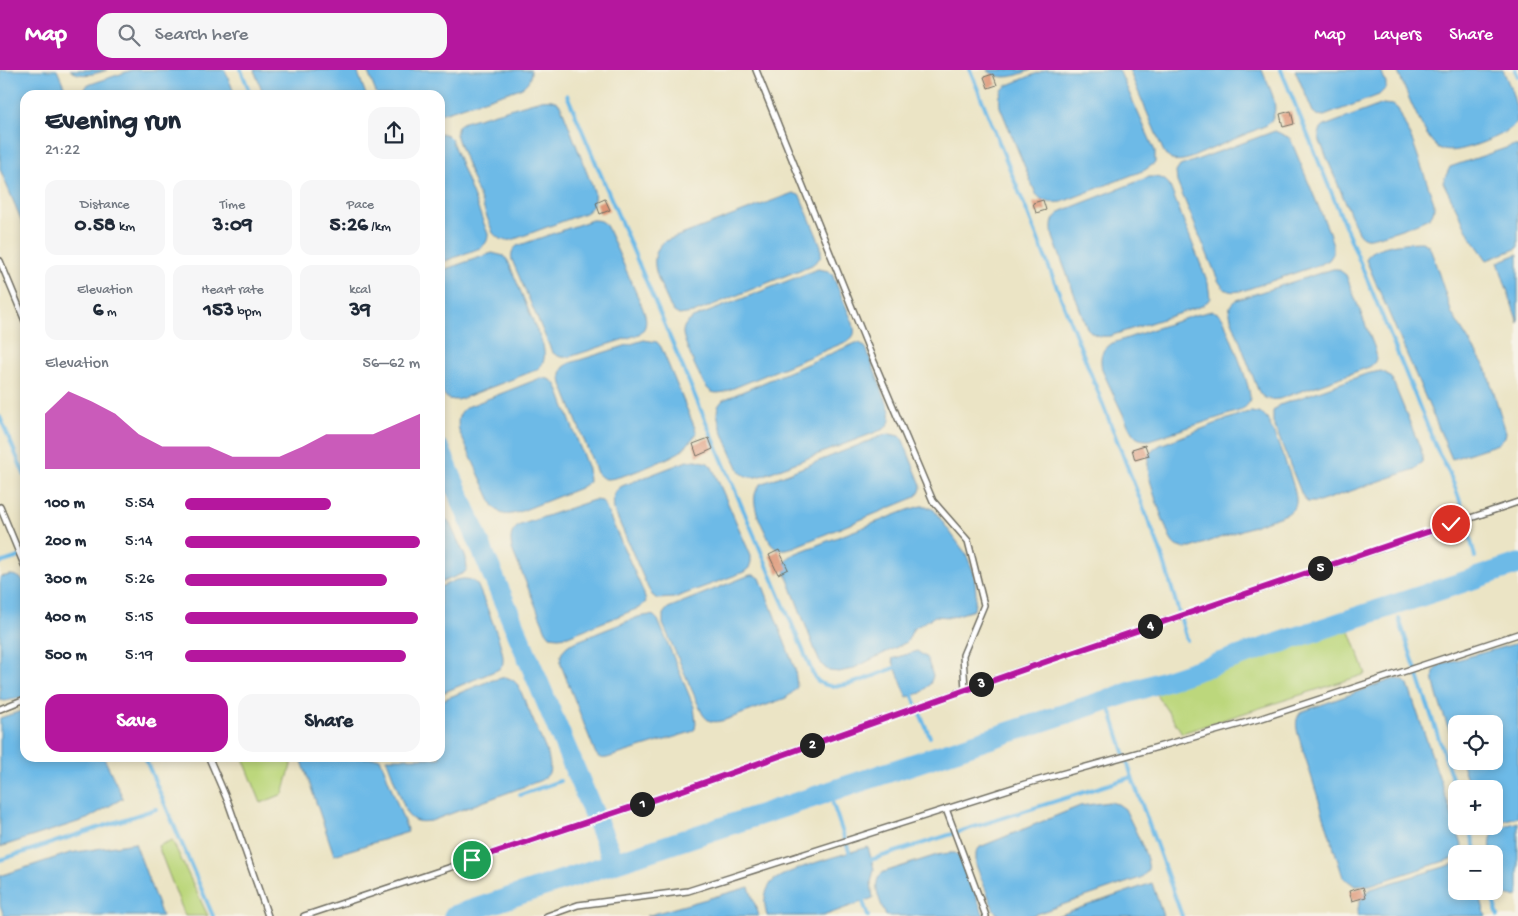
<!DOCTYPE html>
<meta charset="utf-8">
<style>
body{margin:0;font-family:"Gochi Hand",sans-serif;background:#f6f6f7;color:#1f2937;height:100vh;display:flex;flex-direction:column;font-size:19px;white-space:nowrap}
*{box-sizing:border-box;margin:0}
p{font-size:16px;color:#747a83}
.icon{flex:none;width:28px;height:28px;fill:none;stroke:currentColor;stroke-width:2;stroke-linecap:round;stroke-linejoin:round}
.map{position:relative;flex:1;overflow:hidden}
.panel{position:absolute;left:20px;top:20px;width:425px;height:672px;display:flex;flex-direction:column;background:#fff;border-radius:15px;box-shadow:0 2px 8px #0003}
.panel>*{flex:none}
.fabs{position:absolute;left:1448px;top:645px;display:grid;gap:10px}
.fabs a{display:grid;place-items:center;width:55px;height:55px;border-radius:10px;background:#fff;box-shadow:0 2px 8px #0003;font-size:25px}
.pin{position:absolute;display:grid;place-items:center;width:42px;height:42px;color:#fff;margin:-21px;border:2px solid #fff;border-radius:50%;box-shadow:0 1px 5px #0007}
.km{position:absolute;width:25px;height:25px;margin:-12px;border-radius:50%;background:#222;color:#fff;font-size:14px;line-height:25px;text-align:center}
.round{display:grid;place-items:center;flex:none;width:52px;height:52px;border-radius:15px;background:#f6f6f7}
.head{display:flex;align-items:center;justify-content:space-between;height:85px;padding:0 25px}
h1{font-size:28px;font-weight:800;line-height:38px}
.figures{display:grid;grid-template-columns:repeat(3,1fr);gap:8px;height:85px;padding:5px 25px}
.figures div{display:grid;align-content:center;border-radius:12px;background:#f6f6f7;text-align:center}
.figures b{font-size:21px;font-weight:800}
.figures small{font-size:14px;font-weight:400}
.figures p{font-size:14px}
.chart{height:140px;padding:10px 25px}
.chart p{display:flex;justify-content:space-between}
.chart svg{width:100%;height:90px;margin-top:5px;fill:#b5179e;opacity:.7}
.cta{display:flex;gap:10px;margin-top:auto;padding:10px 25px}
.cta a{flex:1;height:58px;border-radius:15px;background:#b5179e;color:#fff;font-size:20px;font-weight:800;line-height:58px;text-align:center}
.cta a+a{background:#f6f6f7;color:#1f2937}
ul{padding:0 25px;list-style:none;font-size:16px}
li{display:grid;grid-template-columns:80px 60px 1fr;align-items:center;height:38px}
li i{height:12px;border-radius:6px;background:#b5179e}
header{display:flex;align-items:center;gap:30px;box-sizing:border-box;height:70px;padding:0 25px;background:#b5179e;color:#fff}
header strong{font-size:24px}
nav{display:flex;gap:28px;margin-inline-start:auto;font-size:18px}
.search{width:350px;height:45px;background:#f6f6f7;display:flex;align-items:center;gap:12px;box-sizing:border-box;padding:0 18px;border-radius:15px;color:#747a83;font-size:19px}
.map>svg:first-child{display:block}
.green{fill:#bcd77c;stroke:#748154}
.water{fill:#6dbae7;stroke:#4c7289}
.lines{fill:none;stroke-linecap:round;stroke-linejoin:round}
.stream{stroke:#6dbae7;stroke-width:4}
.river{stroke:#6dbae7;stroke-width:21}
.building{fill:#de9677}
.lane-casing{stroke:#6e6c61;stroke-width:8}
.lane{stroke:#fff;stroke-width:5}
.route-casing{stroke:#fff;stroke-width:10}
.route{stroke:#b5179e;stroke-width:6}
</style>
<header>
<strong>Map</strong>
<div class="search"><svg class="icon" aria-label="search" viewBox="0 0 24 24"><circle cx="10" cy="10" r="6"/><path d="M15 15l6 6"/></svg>Search here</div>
<nav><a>Map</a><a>Layers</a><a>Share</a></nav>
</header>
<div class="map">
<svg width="1518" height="846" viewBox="0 0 1518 846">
<rect width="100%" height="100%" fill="#f7f3e8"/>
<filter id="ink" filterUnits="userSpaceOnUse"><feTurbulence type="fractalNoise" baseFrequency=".02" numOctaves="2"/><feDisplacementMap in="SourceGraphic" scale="10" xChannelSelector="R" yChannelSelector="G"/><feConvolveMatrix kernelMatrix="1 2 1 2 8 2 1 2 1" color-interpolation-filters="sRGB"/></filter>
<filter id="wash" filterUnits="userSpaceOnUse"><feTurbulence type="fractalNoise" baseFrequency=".0096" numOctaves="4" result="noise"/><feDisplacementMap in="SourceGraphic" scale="20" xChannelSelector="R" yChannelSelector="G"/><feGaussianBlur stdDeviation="1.12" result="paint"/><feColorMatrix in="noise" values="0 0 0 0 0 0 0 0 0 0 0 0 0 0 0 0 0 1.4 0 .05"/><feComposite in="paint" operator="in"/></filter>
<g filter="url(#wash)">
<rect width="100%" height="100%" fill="#ebe4c5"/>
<g class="green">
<polygon points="1349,559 1366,604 1182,663 1154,621"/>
<polygon points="243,688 293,688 283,724 261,733"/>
<polygon points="172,770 208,846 185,846 158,776"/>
</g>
<g class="water">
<polygon points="0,0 57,0 68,25 25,25 25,159 0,99"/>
<path d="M70 0H107C95 4 81 8 70 0Z"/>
<polygon points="132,0 225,0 235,25 81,25 85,17 91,14"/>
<polygon points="254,0 357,0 366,25 264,25"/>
<path d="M367 0H531C531 9 528 13 521 18L440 44V25H377Z"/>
<path d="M987 0H1031C1016 6 1001 12 987 0Z"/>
<path d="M1045 0H1119L1155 81V93L1145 100 1062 132C1051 133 1043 133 1036 124L1000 37C999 28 999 22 1006 16Z"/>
<path d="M1129 0H1262C1269 18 1284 40 1267 55L1188 89C1176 92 1169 92 1163 80Z"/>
<polygon points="1295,0 1381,0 1386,13 1386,18 1379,25 1324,46 1317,45 1313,42"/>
<path d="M1397 0H1503C1510 16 1518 34 1517 53 1504 65 1490 70 1473 76 1463 79 1449 84 1439 78 1425 71 1404 16 1397 0Z"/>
<path d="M541 30C549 29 556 29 561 36L594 121C595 131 594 137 585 143L512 170C504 171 499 170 493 163L459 73 456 64 458 56 464 52Z"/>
<path d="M1383 34 1393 35 1398 39 1414 75 1434 133C1434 138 1434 143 1430 147 1424 152 1372 170 1366 168 1362 167 1359 164 1357 160L1319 69C1319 61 1320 58 1327 55Z"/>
<path d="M1275 61 1290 68 1329 162 1333 176V184L1329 190 1321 194 1245 220C1231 223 1225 223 1218 210L1177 112 1176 102 1180 96Z"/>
<path d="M440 63 447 65 451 69 488 164C488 171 486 174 480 178L440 193Z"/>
<polygon points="1512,76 1518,76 1518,178 1487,190 1470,166 1443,112 1450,97"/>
<path d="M1149 107C1158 107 1163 107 1169 114L1208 213 1210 228 1207 232 1202 236 1110 266C1100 267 1094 266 1087 258L1053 167C1051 154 1051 149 1062 141Z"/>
<path d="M793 123 799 125 801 128 821 176V187L812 195 693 243 679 245 674 242 670 236C662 216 643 188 665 171Z"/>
<path d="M592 150C599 150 603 151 607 157L641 234C646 246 650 258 637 265L572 286C564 288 559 288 552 282L512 190C511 183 512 180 517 176Z"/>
<path d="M1422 172 1428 175 1431 180 1452 244 1486 298 1506 362 1505 367 1498 374 1452 389 1366 190C1369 175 1409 172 1422 172Z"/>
<path d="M492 183 504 186 508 191 543 275C545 286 546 293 536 300L458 330C447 330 444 327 440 317V201Z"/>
<polygon points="1518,184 1518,253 1498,192"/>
<path d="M818 199 829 201 832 204 853 253C855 262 856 265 848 271L724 322C719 323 713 324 709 320 703 316 683 271 683 263 683 256 687 252 693 248Z"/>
<path d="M1333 199H1338L1346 205 1375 279C1377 288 1377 292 1369 297L1279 329C1269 330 1263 330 1258 320L1231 248C1229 240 1228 235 1236 230Z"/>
<path d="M1212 241 1218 243 1223 248C1228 262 1252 318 1250 330 1248 336 1244 338 1239 341L1149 370C1137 370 1135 368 1129 357L1102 300C1100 288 1100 281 1110 274L1195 245Z"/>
<path d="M644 270 657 272 661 277 697 363C692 369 687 376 681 381 671 388 619 410 607 409 603 409 600 406 597 403L562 314C560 304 560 298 570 293Z"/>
<path d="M856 273H860L866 278 890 341C891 350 890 354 884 359L761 406C752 408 747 408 740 402 735 390 713 348 718 337 718 336 722 331 723 330Z"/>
<polygon points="1381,301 1387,304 1392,309 1421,380 1423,387 1422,392 1415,399 1319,432 1307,432 1302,425 1273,352 1273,341 1280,335 1366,304"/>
<path d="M538 309C546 308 552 308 557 316L588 399 589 412 580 418 519 442C507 446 500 446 493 435L459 361C457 350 458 343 467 337Z"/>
<path d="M1251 342 1263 344 1267 348C1274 364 1298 418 1296 433 1295 438 1291 441 1287 444L1191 478C1178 478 1175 478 1169 466 1163 448 1143 403 1149 386 1151 381 1155 378 1160 375L1241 344Z"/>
<path d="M890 364 899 366 902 368 921 415C921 423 918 425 911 429L794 477C784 480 777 481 770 472 763 456 745 429 761 414L884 365Z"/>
<path d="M696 390 708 393 712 397 751 486V492L749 498 744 502 674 528 657 529 652 525 648 518 614 440C613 429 612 422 622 416L687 391Z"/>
<path d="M594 430 602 431 604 434 643 521 646 532 639 538 568 566 558 567 550 566 546 561 512 479C510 468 510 461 520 455Z"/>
<path d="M921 436H926L934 440 966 484 974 503 976 523 974 540 951 547 935 546 913 559 907 572 852 599 839 602 829 601 823 596 818 588 786 504C784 494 785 489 794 484L908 440Z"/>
<polygon points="440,446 444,448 449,452 466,488 467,499 464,503 440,513"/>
<path d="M11 505C18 506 22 508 25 514V627L5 631 0 630V507Z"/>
<path d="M750 505H754L760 508 795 599 797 617 793 622 786 628 725 650C714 653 708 653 702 643L663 554V544L668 538Z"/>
<path d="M463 509C470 509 474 510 478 516 484 531 505 579 503 591 503 596 501 598 497 600L440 624V517L456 510Z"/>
<path d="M650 545 654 546 658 550 694 637 696 653 695 659 691 662 607 688C600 689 598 688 595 682L561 595C560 585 561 580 570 574L638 547Z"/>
<path d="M1518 573V747L1494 753V719H1470L1461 691H1494V654H1456V678C1451 664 1430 614 1434 602 1435 598 1439 596 1442 594Z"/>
<polygon points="917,581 927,588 933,606 930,614 921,623 907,627 892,589"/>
<path d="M506 607 513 610 518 615 548 685C551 699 552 705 539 711L431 751C421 752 414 753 407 744L386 688H440V631L489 611Z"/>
<path d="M1398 609 1404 611 1408 615 1462 775 1460 784H1456V787L1454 788 1370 815 1355 816 1343 807 1298 664C1296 656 1295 649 1301 642L1391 610Z"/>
<polygon points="25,640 25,688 104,688 123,728 87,749 0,777 0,648"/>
<polygon points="301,688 380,688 408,762 334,785"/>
<path d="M1109 732 1118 734 1125 739C1130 750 1151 790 1148 799 1147 803 1143 806 1140 808L1030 846H1001L997 844 993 838 976 795V782L980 777 1080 736Z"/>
<path d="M1518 752V826C1495 831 1494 800 1494 784H1492C1486 760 1499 758 1518 752Z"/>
<polygon points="135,773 162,846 4,846 0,835 0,806 70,783"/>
<path d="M868 777 874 799 871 813 873 828 823 846H767C764 834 763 824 771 813 782 800 849 783 868 777Z"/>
<path d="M949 783H955L960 786 984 846H886C881 833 869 811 884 802L937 785Z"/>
<path d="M1454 794H1456V821H1478L1486 846H1358C1357 834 1361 826 1371 819Z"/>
<polygon points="1152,813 1163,846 1057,846"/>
<polygon points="749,817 759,846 646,846"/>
</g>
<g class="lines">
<g class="stream">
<polyline points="241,0 251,25"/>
<polyline points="970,0 1036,164 1162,485 1187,570"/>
<path d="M1281 0 1439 384C1458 415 1466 451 1475 487"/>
<polyline points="1515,0 1518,6"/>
<path d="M567 25 811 599C812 602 814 607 817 610 833 627 880 603 899 596"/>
<polyline points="0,347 25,406"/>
<polyline points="0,493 25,485"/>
<polyline points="1399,549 1456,720"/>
<polyline points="912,624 930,667"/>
<polyline points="1109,636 1132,707 1182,846"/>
<polyline points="145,688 213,846"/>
<polyline points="520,725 560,711"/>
<polyline points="833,734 851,787"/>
<polyline points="1468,756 1478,784"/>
<polyline points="0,790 156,739"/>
<polyline points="867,791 1132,707"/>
<polyline points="1490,821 1498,846"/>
<polyline points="862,829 868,846"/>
</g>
<g class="river">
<polyline points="440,380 612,787"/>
<polyline points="454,846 1518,494"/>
</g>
</g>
<g id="blocks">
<g class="building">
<polygon points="993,4 997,15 988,18 984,7"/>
<polygon points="1291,41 1294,54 1283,57 1280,44"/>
<polygon points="605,129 610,140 600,144 596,133"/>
<polygon points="1043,130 1046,140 1036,143 1033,133"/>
<polygon points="709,368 713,379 697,386 693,374"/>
<polygon points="1145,375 1149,386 1135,390 1132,379"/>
<polygon points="779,480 788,499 778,504 769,485"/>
<polygon points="1363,817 1366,827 1352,831 1349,821"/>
</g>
</g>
</g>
<g filter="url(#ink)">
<use href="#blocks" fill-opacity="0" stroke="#6e6c61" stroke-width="1"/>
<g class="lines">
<defs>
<g id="lane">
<polyline points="756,0 872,287 933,431 968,471 984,535 963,585 965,620"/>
<polyline points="0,191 25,251"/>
<polyline points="0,437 25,497"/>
<polyline points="0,639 25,629"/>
<polyline points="209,688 228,732 268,846"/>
<polyline points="946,739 986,846"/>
<polyline points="304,846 683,720 1047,591 1518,432"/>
<polyline points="547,846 578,835 688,821 1025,714 1262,648 1518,564"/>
</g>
</defs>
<use href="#lane" class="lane-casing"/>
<use href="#lane" class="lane"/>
</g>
</g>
<g class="lines" filter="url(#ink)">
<defs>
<polyline id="route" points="472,790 683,720 1048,591 1451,454"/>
</defs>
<use href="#route" class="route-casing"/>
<use href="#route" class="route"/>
</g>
</svg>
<div class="fabs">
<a><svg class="icon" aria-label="locate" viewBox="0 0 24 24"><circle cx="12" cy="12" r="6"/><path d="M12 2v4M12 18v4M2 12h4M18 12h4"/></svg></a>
<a>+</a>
<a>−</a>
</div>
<div class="pin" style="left:472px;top:790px;background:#1e9e55"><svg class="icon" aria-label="arrive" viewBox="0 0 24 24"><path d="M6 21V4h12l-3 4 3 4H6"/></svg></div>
<div class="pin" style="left:1451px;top:454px;background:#d93025"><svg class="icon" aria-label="check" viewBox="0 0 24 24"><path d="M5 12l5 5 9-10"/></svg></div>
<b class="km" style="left:642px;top:734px">1</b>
<b class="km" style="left:812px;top:675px">2</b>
<b class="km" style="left:981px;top:614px">3</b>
<b class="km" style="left:1150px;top:556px">4</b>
<b class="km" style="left:1320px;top:498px">5</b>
<section class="panel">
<div class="head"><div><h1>Evening run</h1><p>21:22</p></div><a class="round"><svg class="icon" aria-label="share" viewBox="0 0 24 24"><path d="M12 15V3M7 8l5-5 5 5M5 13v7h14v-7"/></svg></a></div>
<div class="figures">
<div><p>Distance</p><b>0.58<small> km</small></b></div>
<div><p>Time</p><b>3:09</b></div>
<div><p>Pace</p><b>5:26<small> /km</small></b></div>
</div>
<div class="figures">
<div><p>Elevation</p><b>6<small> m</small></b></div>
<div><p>Heart rate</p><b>153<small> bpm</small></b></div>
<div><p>kcal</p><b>39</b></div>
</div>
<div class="chart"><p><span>Elevation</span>56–62 m</p>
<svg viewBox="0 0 160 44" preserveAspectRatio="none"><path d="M0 44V17L10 6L20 11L30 17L40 27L50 33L60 33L70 33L80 38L90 38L100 38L110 33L120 27L130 27L140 27L150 22L160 17V44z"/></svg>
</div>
<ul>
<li><b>100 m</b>5:54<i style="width:62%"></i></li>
<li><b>200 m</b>5:14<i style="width:100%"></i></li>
<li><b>300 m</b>5:26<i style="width:86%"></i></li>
<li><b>400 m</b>5:15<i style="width:99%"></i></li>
<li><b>500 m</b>5:19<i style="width:94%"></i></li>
</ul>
<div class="cta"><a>Save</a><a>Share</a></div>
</section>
</div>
